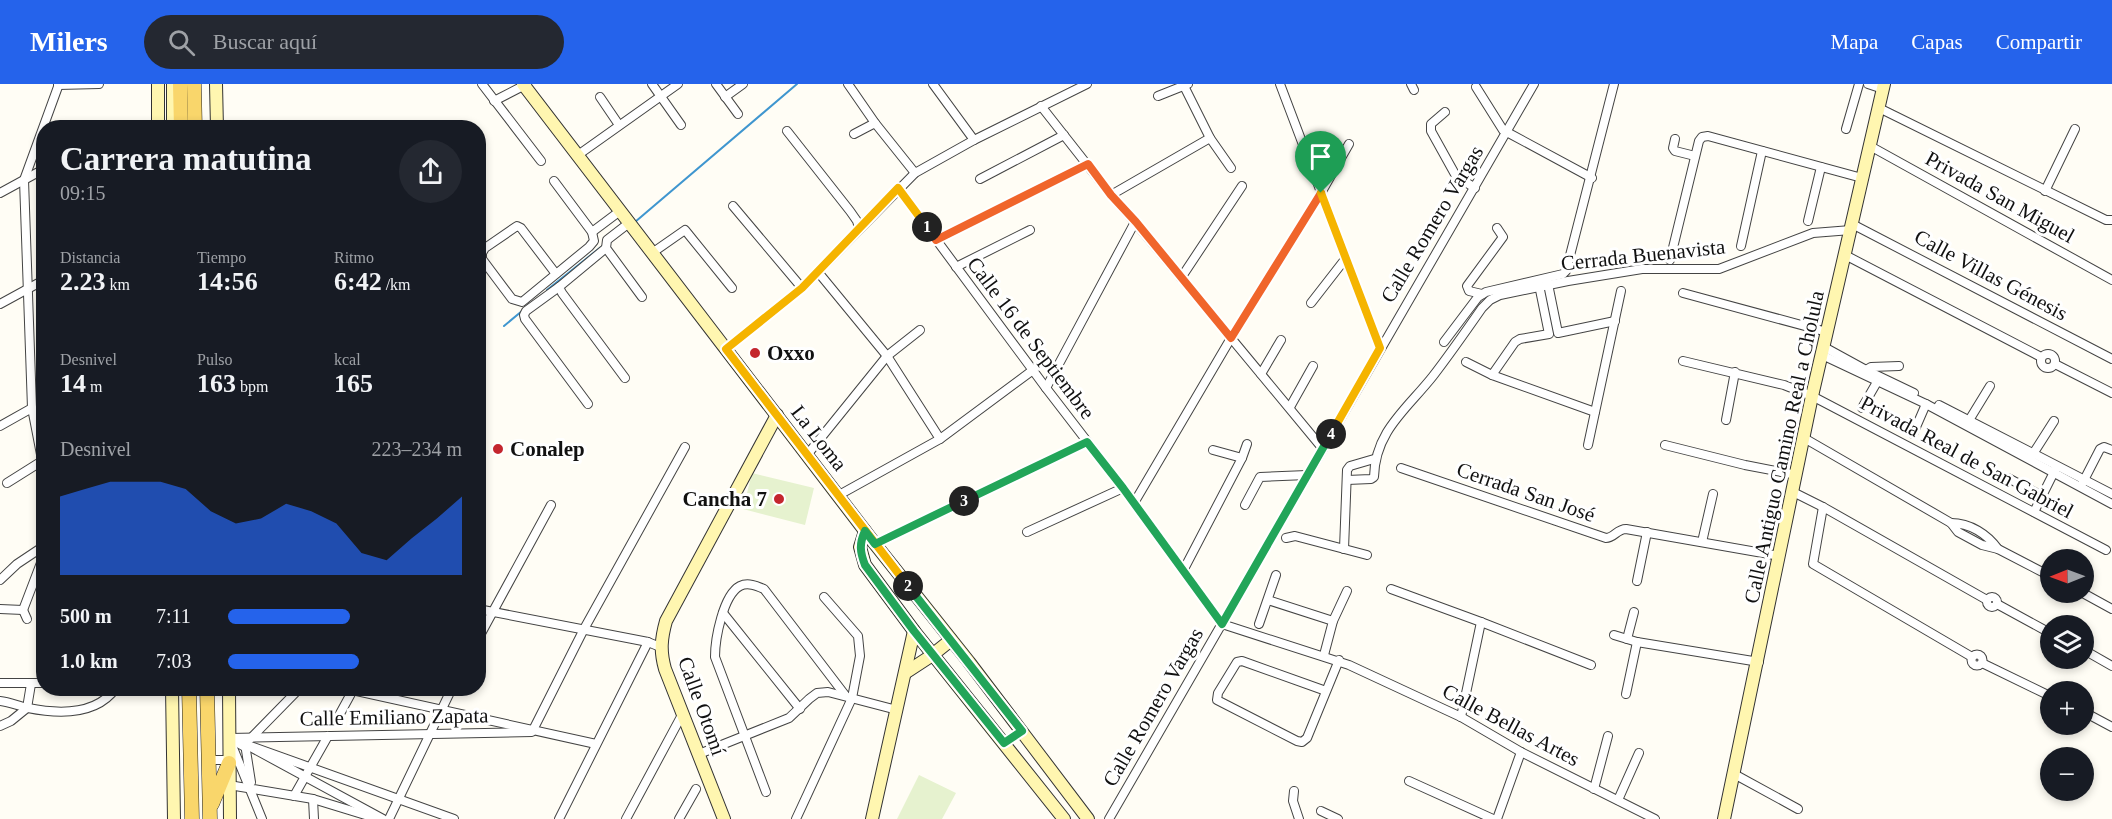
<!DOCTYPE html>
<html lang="es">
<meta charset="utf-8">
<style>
body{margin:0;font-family:"Times New Roman",serif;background:#242831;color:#f1f3f6;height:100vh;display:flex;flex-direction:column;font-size:22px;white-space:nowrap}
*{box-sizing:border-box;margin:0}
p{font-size:20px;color:#9ea1a6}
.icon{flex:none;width:33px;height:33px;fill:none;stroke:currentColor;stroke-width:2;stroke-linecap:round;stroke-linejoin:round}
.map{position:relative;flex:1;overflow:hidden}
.side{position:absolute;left:36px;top:36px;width:450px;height:576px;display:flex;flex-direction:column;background:#171b24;border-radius:24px;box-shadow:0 3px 9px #0003}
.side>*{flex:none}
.needle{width:39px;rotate:269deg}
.fabs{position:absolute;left:2040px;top:465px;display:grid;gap:12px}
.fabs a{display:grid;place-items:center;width:54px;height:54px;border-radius:50%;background:#171b24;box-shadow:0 3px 9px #0003;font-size:30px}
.pin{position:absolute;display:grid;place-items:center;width:51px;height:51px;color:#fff;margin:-62px -26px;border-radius:50% 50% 50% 0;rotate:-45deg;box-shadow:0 0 6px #0007}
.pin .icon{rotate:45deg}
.km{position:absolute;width:30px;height:30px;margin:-15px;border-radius:50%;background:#222;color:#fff;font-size:16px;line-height:30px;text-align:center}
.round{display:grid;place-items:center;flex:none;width:63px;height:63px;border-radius:32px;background:#242831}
.head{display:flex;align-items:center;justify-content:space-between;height:102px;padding:0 24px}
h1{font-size:33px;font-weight:700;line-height:45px}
.stats{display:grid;grid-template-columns:repeat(3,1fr);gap:9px;height:102px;padding:6px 24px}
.stats div{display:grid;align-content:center}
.stats b{font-size:26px;font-weight:700}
.stats small{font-size:16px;font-weight:400}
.stats p{font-size:16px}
.chart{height:168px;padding:12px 24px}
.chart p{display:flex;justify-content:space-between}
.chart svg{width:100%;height:108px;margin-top:6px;fill:#2563eb;opacity:.7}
ul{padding:0 24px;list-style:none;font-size:20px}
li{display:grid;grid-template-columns:96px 72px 1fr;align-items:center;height:45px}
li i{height:15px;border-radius:8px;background:#2563eb}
header{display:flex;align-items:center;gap:36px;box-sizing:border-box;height:84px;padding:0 30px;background:#2563eb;color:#fff}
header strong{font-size:28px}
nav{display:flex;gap:33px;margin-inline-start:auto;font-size:21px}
.search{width:420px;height:54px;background:#242831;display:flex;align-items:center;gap:15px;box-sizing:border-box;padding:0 21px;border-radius:33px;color:#9ea1a6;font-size:22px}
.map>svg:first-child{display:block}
.pitch{fill:#e6f2cf}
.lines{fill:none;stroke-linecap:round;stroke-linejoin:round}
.stream{stroke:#3f96cf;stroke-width:2}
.street-casing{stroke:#444;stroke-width:10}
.secondary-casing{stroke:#333;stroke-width:14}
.primary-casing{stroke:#222;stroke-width:15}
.street{stroke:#fff;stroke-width:8}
.secondary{stroke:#fff6b0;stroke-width:12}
.primary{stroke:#f9d66b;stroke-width:14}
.split-1-casing{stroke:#fff;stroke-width:12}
.split-2-casing{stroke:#fff;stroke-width:12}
.split-3-casing{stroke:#fff;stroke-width:12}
.split-4-casing{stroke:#fff;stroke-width:12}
.split-5-casing{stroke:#fff;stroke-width:12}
.split-1{stroke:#f0652b;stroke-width:8}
.split-2{stroke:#f5b400;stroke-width:8}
.split-3{stroke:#22a559;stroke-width:8}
.split-4{stroke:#22a559;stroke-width:8}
.split-5{stroke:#f5b400;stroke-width:8}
.poi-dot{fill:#c4262e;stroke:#fff;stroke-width:2}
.labels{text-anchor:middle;stroke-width:6;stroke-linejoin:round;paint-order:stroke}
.street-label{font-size:21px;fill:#111;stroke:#fff}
.poi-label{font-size:21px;font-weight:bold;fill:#111;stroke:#fff;text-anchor:start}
</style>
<header>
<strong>Milers</strong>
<div class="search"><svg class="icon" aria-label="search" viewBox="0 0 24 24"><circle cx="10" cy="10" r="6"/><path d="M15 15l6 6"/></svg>Buscar aquí</div>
<nav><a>Mapa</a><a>Capas</a><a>Compartir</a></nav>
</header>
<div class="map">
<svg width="2112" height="735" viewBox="0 0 2112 735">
<rect width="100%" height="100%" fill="#fffdf5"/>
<g class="pitch">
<polygon points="752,389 814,404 805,441 743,425"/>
<polygon points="919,691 956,709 942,735 897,735"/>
</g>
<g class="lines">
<g class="stream">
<polyline points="635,138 797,0"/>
<polyline points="547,206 601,163"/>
<polyline points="504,242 522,227"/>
</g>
<defs>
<g id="street">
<polyline points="482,0 541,77"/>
<polyline points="652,0 681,41"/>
<polyline points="716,0 738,30"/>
<polyline points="848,0 875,39"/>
<polyline points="933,0 974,56"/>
<polyline points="1280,0 1380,264"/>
<polyline points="1411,0 1414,6"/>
<polyline points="1868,0 1883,5"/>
<polyline points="58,1 99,0"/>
<polyline points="1184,2 1210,54 1231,84"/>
<polyline points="1476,3 1503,46 1592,94"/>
<polyline points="1158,12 1188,0"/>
<polyline points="600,13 619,41"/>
<polyline points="725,13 743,0"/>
<polyline points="494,17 527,0"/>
<polyline points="1041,22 1111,111 1135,138 1323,365"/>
<polyline points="1879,24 2106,136 2112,136"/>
<polyline points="1445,28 1431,40 1431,47 1456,92 1475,104"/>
<polyline points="1846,45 1859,0"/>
<polyline points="787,47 850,127 857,137 859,144"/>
<polyline points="854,50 875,39 915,89"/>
<polyline points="1675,55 1673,64 1675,67 1695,72"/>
<polyline points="1870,62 2112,196"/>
<polyline points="578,71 678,0"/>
<polyline points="980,95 1064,51"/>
<polyline points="554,97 592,148 620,127"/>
<polyline points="898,104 1046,304 1123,404 1222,540"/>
<polyline points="2045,107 2075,45"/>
<polyline points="0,109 44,85"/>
<polyline points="1111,111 1210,54"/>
<polyline points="733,122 802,204"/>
<polyline points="1808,137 1821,83"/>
<polyline points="629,139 607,156 606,164 642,213"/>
<polyline points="1852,140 2112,275"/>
<polyline points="936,156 1088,80"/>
<polyline points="1741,162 1762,67"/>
<polyline points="606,164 559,203 562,209 625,294"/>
<polyline points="652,169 685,146 732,204"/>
<polyline points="1845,171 2041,273"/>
<polyline points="1670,176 1699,57 1702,53 1708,52 1862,94"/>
<polyline points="956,183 1030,146"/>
<polyline points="818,188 887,272 940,355"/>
<polyline points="556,190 521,144 517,142 485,164 482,169 482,175 512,215 522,218 589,163 594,157 592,148"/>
<polyline points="1181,194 1242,102"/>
<polyline points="1548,200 1558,249 1615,237"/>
<polyline points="559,203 526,227 524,231 525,235 588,320"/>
<polyline points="1683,209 1827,248"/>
<polyline points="1482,210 1469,207 1467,202 1503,153 1497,144"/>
<polyline points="1311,219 1346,174"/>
<polyline points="0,220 44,196"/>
<polyline points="1444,258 1478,213 1486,208 1563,190 1566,187 1614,0"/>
<polyline points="1824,263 1866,286 1914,309"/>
<polyline points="726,265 802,204 915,89 974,56 1087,0"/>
<circle cx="2048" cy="277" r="7"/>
<polyline points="1822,271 1926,320 2112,420"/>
<polyline points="1683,277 1784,301 1812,312 2106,466"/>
<polyline points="1466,278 1492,291 1595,328"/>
<polyline points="2055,280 2112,309"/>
<polyline points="1866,286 1871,283 1899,282"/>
<polyline points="1261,290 1281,256"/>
<polyline points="1492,291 1515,258 1520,255 1549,250 1539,201"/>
<polyline points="1046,304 1135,138"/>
<polyline points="1939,321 2112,410"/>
<polyline points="1290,323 1313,282"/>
<polyline points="1862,324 1877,298"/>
<polyline points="1726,336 1735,288"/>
<polyline points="1968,338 1990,302"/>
<polyline points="0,342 32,324"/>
<polyline points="1913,350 1926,320"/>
<polyline points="1804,354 1951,439 1958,448 1982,461 1998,465 2050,492"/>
<polyline points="1588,361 1621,207"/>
<polyline points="1665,361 1745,381 1797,391"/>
<polyline points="1213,366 1242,374"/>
<polyline points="807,371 887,272 920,246"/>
<polyline points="2031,373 2054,337"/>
<path d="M1401 384 1606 454C1614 454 1617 445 1626 445L1780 472"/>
<polyline points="44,386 32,324 24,96 59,0"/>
<polyline points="2008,394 2042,412"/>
<path d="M1347 396 1371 395 1374 393C1375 347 1407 325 1433 292 1450 270 1466 247 1482 224L1490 216 1500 211 1568 197 1642 185H1719L1813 149 1851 146"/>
<polyline points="7,399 42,377"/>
<polyline points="2082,400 2100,365 2104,363 2112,366"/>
<polyline points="1793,408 1823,423 1987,516"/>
<polyline points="839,411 940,355 1033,286"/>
<polyline points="1134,419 1231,254 1321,109 1349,60"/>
<polyline points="1245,421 1260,393 1307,391"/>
<polyline points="1823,423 1813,480 1972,573"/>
<polyline points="2034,428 2055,386"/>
<path d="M1951 439C1970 439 1987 450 1998 465"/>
<polyline points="1027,448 1123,404"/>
<polyline points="1286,454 1295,452 1367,471"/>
<polyline points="1702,458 1713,410"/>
<polyline points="875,460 1087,358"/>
<polyline points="1344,465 1347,386 1350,382 1374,375"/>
<polyline points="1183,487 1242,374 1247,360"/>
<polyline points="0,496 17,480 44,462"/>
<polyline points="1637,497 1647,448"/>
<polyline points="1391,505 1481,538 1591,581"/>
<polyline points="2081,508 2112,525"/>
<circle cx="1992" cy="518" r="5"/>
<polyline points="1268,516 1333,537"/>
<polyline points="1997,520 2050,549"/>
<polyline points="0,525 23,526"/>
<polyline points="478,525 648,558 660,563"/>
<polyline points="23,526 44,471"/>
<polyline points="23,526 27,535"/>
<polyline points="723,529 800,625"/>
<polyline points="1222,540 1349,581 1461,633 1521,668 1655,735"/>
<polyline points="1259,540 1276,491"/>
<polyline points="1614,551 1637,558 1759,578"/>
<polyline points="478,555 551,421"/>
<polyline points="1627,555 1634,528"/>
<polyline points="2084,566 2112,582"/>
<circle cx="1977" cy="576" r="5.5"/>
<polyline points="1324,571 1333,537 1347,507"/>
<polyline points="1982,579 2050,612"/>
<polyline points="0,599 44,599"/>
<polyline points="343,604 596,660"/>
<polyline points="1326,607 1242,577 1237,578 1218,609 1217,616 1297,657 1302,658 1307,654 1339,576"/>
<polyline points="1626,610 1637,558"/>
<path d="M0 617C10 618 18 622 28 624 58 630 96 632 116 604"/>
<polyline points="2084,628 2112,643"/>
<polyline points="1461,633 1481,538"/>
<polyline points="336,637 354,604"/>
<polyline points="0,642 11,637 27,624 31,600"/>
<polyline points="250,655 300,604"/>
<polyline points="245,660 251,698"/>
<polyline points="699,670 789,634 809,615 817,609 828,608 897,626"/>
<polyline points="209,676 229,676 232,673"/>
<polyline points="1734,690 1798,725"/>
<polyline points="1409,697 1493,735"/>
<polyline points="229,701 313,715 372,733"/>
<polyline points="1594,705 1608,652"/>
<polyline points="1294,707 1293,717 1299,735"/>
<path d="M766 708 715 573C715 555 723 511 740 502 748 498 757 502 764 505L845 611"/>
<polyline points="294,712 328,652"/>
<polyline points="313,715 314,735"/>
<polyline points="1618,716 1639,669"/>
<polyline points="1321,727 1338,735"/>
<polyline points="262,735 229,654 532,648 584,545 685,363"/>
<polyline points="383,735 245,660 243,662 229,654 245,660 454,735"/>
<polyline points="389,735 452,604"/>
<polyline points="559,735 648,558"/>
<polyline points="626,735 683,629"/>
<polyline points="679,735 696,705"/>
<polyline points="796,735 852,614 860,572 858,552 824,513"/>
<polyline points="1109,735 1534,0"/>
<polyline points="1497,735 1521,668"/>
</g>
<g id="secondary">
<polyline points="216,0 217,44"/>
<polyline points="523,0 875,460 969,578 1088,735"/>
<polyline points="158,44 158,0"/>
<polyline points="173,44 173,0"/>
<polyline points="865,447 860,463 865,481 914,547 1064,735"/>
<polyline points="905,589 931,572 951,556"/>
<polyline points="172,604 174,735"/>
<polyline points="229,604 230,735"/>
<path d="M724 735 665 585C660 567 661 555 666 537L777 331"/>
<polyline points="872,735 914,547"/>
<polyline points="1724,735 1812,312 1884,0"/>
</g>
<g id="primary">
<polyline points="180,0 181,44"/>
<polyline points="194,0 195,44"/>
<polyline points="189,604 192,735"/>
<polyline points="207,604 210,735"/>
<polyline points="212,720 229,679"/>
</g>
</defs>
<use href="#street" class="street-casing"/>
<use href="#secondary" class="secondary-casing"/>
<use href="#primary" class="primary-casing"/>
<use href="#street" class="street"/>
<use href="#secondary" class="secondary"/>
<use href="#primary" class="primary"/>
</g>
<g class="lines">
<defs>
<polyline id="split-1" points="927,143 936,156 1088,80 1111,111 1136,138 1231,254 1321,109"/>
<polyline id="split-2" points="908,502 726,265 802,204 898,104 927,143"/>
<path id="split-3" d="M908 502 1022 647 1004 659 914 547 865 481C860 468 859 460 865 447L875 460 964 417"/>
<polyline id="split-4" points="964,417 1087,358 1123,404 1222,540 1331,350"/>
<polyline id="split-5" points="1321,109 1380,264 1331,350"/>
</defs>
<use href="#split-1" class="split-1-casing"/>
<use href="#split-2" class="split-2-casing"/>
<use href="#split-3" class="split-3-casing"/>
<use href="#split-4" class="split-4-casing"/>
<use href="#split-5" class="split-5-casing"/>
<use href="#split-1" class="split-1"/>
<use href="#split-2" class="split-2"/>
<use href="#split-3" class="split-3"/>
<use href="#split-4" class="split-4"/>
<use href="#split-5" class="split-5"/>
</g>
<g class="poi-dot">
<circle cx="755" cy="269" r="6"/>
<circle cx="498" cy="365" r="6"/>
<circle cx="779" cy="415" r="6"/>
</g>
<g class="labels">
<g class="street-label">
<text transform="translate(2000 113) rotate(29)" y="7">Privada San Miguel</text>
<text transform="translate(1432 140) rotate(-59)" y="7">Calle Romero Vargas</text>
<text transform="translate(1643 171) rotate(-6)" y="7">Cerrada Buenavista</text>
<text transform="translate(1991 191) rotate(28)" y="7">Calle Villas Génesis</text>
<text transform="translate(1031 254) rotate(53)" y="7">Calle 16 de Septiembre</text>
<text transform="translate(819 354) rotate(52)" y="7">La Loma</text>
<text transform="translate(1784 363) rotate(-78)" y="7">Calle Antiguo Camino Real a Cholula</text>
<text transform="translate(1967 373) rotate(28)" y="7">Privada Real de San Gabriel</text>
<text transform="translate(1526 408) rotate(19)" y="7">Cerrada San José</text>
<text transform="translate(702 622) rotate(70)" y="7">Calle Otomí</text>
<text transform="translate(1153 623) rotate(-60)" y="7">Calle Romero Vargas</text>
<text transform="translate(394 633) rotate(-1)" y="7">Calle Emiliano Zapata</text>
<text transform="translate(1511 641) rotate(28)" y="7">Calle Bellas Artes</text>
</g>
<g class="poi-label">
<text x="767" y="276">Oxxo</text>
<text x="510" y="372">Conalep</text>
<text x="767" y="422" text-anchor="end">Cancha 7</text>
</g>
</g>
</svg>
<div class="fabs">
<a><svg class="needle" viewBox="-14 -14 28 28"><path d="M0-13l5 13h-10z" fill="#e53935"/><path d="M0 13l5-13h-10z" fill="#9ea1a6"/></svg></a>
<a><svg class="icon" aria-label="layers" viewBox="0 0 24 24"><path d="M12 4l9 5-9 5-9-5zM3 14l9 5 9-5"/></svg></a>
<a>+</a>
<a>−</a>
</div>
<div class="pin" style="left:1321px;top:109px;background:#1e9e55"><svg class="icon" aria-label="arrive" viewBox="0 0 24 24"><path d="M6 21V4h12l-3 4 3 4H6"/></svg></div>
<b class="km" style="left:927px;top:143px">1</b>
<b class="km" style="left:908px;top:502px">2</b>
<b class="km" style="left:964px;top:417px">3</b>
<b class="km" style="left:1331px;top:350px">4</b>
<section class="side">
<div class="head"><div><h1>Carrera matutina</h1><p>09:15</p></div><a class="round"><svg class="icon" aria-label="share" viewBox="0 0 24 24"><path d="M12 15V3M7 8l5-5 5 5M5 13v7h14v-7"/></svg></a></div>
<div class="stats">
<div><p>Distancia</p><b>2.23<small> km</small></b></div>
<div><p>Tiempo</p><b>14:56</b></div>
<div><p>Ritmo</p><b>6:42<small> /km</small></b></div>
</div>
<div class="stats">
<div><p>Desnivel</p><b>14<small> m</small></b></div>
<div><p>Pulso</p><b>163<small> bpm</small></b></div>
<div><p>kcal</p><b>165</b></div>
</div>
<div class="chart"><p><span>Desnivel</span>223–234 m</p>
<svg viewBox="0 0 160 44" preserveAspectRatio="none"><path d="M0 44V12L10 9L20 6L30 6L40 6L50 9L60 18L70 23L80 21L90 15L100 18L110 23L120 35L130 38L140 29L150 21L160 12V44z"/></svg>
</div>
<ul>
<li><b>500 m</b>7:11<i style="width:52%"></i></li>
<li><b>1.0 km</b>7:03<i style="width:56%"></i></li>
</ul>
</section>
</div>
